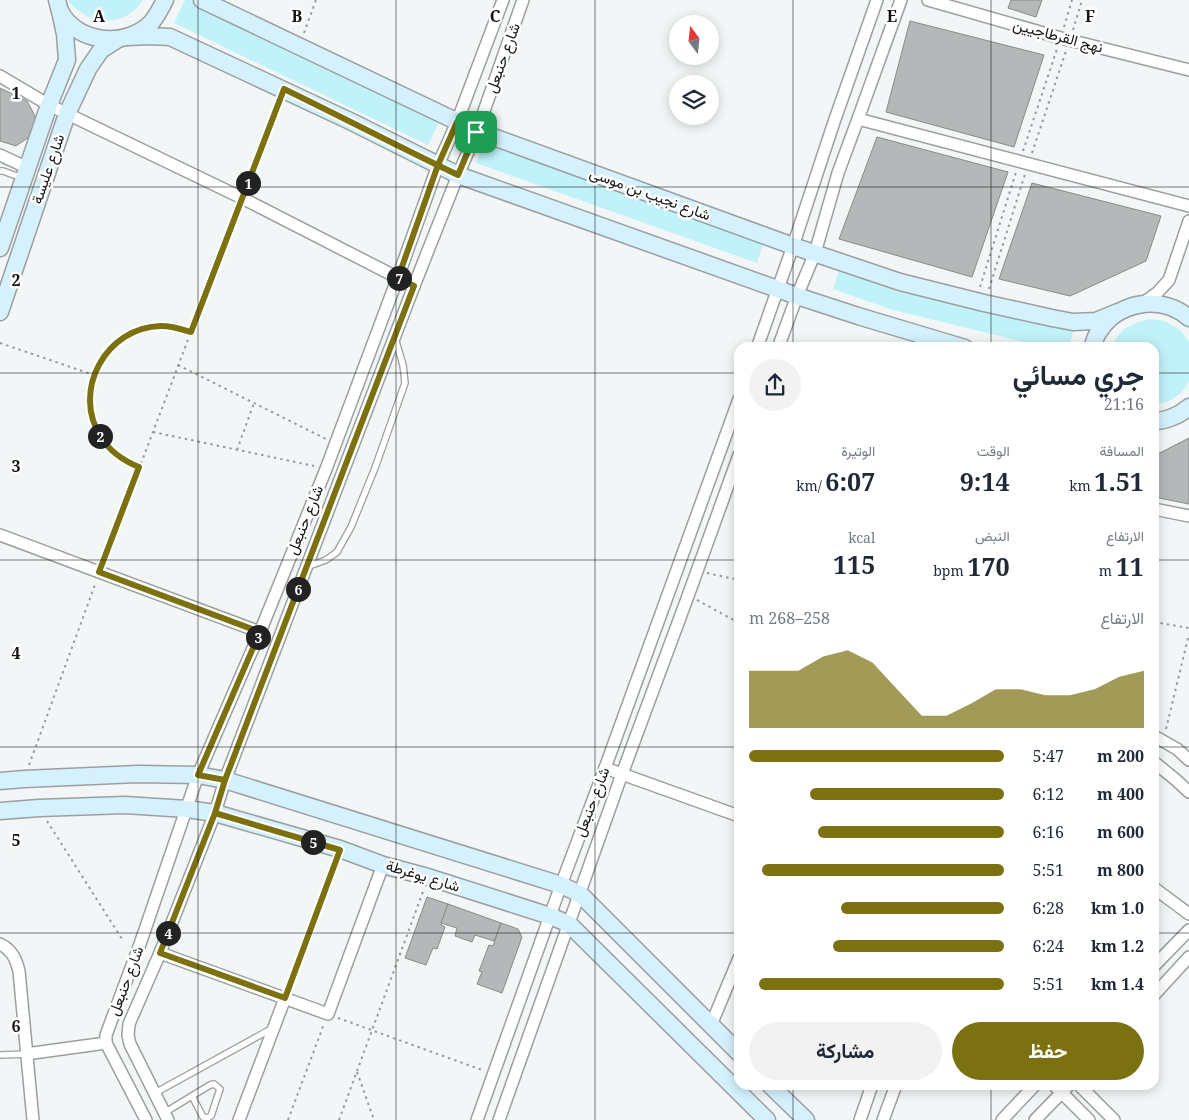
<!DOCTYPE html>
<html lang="ar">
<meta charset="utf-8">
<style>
body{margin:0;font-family:"Noto Serif",Vazirmatn,serif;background:#f2f2f3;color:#1f2937;direction:rtl;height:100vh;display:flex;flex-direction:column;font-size:19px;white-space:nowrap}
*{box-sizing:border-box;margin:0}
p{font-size:16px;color:#747a83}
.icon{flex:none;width:28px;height:28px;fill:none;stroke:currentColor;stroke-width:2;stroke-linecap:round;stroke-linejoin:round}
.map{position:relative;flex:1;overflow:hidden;direction:ltr}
.details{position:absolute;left:734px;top:342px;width:425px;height:748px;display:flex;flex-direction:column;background:#fff;border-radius:15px;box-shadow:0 2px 12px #0003;direction:rtl}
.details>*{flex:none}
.needle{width:32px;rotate:345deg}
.buttons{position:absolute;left:669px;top:15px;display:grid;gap:10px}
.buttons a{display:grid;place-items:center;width:50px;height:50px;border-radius:50%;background:#fff;box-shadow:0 2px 12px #0003;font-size:25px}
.pin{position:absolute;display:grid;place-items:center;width:42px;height:42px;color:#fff;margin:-21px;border-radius:10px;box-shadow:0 2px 8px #0006}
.km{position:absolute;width:25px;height:25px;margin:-12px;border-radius:50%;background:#222;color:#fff;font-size:14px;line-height:25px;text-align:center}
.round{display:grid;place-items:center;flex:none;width:52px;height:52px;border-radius:26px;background:#f2f2f3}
.summary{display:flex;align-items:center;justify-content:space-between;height:85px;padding:0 15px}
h1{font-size:28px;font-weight:700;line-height:38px}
.figures{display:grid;grid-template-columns:repeat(3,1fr);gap:8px;height:85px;padding:5px 15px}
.figures div{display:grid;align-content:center}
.figures b{font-size:25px;font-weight:700}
.figures small{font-size:14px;font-weight:400}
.figures p{font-size:14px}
.chart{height:140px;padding:10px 15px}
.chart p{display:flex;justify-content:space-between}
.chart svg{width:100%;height:90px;margin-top:5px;fill:#7b7111;opacity:.7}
.action{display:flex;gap:10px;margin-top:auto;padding:10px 15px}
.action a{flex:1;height:58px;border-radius:30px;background:#7b7111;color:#fff;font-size:20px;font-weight:700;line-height:58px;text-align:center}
.action a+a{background:#f2f2f3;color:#1f2937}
ul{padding:0 15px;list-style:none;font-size:16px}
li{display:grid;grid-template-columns:80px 60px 1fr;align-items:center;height:38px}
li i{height:12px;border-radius:6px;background:#7b7111}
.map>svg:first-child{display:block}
.green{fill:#c1f2f9}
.building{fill:#b4b8b8;stroke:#878b8a}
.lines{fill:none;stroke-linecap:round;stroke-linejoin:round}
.lane-casing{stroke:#9b9f9f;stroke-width:8}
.street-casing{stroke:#9b9f9f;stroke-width:14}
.secondary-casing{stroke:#9b9f9f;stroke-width:19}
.path{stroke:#989b9c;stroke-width:2;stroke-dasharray:2.5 4;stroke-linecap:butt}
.lane{stroke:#fff;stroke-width:5.5}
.street{stroke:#fff;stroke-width:11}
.secondary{stroke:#d4f1fd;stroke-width:16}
.route-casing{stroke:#fff;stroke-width:10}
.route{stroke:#7b7111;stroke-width:6}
.grid{fill:none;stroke:#121313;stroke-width:1;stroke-opacity:0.55}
.labels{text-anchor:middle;stroke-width:5;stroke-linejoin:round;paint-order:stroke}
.street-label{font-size:15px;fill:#121313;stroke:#fff}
.grid-label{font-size:16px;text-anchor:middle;font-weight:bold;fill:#121313;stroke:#fff;stroke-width:5;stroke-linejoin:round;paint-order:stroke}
</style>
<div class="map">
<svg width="1189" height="1120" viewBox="0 0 1189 1120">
<rect width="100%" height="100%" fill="#f2f6f7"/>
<g class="green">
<path d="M68 0H143C125 29 87 26 68 0Z"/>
<polygon points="185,0 190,0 440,120 428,145 174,23"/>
<polygon points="484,142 764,242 757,263 476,163"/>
<polygon points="839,270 896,291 1073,331 1069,347 1044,347 890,309 833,289"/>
<path d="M1149 319 1165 321 1180 330 1189 342V381L1183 391 1170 401 1154 405V348L1111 347C1122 328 1127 325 1149 319Z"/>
</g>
<g class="building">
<polygon points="1011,0 1042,0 1036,17 1008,8"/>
<polygon points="910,21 1044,55 1014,147 886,112"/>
<polygon points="0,88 27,101 35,116 35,133 16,146 0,141"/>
<polygon points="877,137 1008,172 972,277 839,239"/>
<polygon points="1032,183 1161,216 1146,261 1070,296 999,279"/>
<polygon points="1189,438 1189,504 1154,497 1154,456"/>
<polygon points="427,897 448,904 441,925 445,927 437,949 433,948 426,965 405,958"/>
<polygon points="448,904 501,923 494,941 475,935 472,942 455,936 457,928 441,923"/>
<polygon points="501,923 518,929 522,937 502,993 477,984 482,972 479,971 489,945 493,946"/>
</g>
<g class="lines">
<defs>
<g id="lane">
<polyline points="0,171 3,171 22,178"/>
<polyline points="306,567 326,560 337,552 351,527 375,468 405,383 403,365 395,338"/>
<polyline points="0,1055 26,1054"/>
<polyline points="155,1093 273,1028"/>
<polyline points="164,1113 210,1085 214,1084 220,1089 211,1116 207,1118 203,1117 192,1096"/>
</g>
<g id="street">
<polyline points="928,0 1061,38 1189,70"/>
<polyline points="0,76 49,105 242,198 414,286"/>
<polyline points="858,119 1189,206"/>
<polyline points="0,155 28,168"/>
<polyline points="1143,303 1157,293 1169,280 1189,221"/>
<polyline points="757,348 793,246 834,122 877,0"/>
<polyline points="778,348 797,296 815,253 838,173 858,119 901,0"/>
<polyline points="1154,509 1189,516"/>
<polyline points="0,535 260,632"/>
<polyline points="1154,736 1177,749 1189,760"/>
<polyline points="1154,762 1176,780 1189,792"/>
<polyline points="605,768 739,816"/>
<polyline points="1154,888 1189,914"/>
<path d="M0 944C12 950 16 959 19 971L33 1120"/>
<polyline points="160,953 328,1014 383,865"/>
<polyline points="1154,966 1189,930"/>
<polyline points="1154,995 1189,957"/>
<polyline points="711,1025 739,958"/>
<polyline points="26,1054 106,1043"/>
<polyline points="1054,1085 1089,1120"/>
<polyline points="1079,1085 1114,1120"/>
<polyline points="146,1120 106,1043 106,1035 140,944 198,775 260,632 326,469 398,277 438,165 457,122 503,0"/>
<polyline points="168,1120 130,1044 128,1035 129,1024 160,953 215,813 225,780 414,286 458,175 477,131 523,0"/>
<polyline points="239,1120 285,998"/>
<polyline points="477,1120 561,885 605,768 739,399"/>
<polyline points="499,1120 622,774 688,596 739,455"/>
<polyline points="860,1120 872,1085"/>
<polyline points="883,1120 896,1085"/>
<polyline points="1002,1120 1035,1085"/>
<polyline points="1035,1120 1069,1085"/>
</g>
<g id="secondary">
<path d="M57 0C58 4 59 8 60 11 77 44 126 48 151 23 157 16 161 8 165 0"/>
<polyline points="202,0 477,131 793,246 900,282 984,303 1052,318 1073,322 1096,321 1118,312"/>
<polyline points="127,37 149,36 170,37 350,121 458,175 797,296 858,316 965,348"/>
<polyline points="0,248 49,105 67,60 65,34 60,11"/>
<polyline points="0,312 67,114 88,69 101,50 118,39"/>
<path d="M1092 348C1094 343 1095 337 1098 333 1117 301 1161 294 1189 318"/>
<path d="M1154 421C1166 421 1180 415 1189 407"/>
<polyline points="0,781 24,779 138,774 198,775 225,780 561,885 580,894 739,1053"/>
<polyline points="0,811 39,808 125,805 187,809 215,813 340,849 383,865 428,877 550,916 569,924 767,1120"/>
<polyline points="770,1085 806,1120"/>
</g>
</defs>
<use href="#lane" class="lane-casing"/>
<use href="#street" class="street-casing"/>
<use href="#secondary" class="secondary-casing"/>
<g class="path">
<polyline points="1064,27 1072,0"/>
<polyline points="1073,30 1082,0"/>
<polyline points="304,33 316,0"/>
<polyline points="1023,151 1057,49"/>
<polyline points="1032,153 1066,51"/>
<polyline points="246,187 279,103"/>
<polyline points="980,287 1016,172"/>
<polyline points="989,289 1025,174"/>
<polyline points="0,343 94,375"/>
<polyline points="178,365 326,439"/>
<polyline points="153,432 314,466"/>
<polyline points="237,450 254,403"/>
<path d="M139 467C124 460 110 451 101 437 72 390 106 327 161 326 172 326 181 329 191 332"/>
<polyline points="104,561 238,208"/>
<polyline points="707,573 739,580"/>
<polyline points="697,600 739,623"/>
<polyline points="1154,622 1189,628"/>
<polyline points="1166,729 1189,634"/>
<polyline points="29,765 96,582"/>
<polyline points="47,821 122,939"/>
<polyline points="289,988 336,861"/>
<polyline points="338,1018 482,1070"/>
<polyline points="357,1072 374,1120"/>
<polyline points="288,1120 324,1024"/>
<polyline points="339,1120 424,889"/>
</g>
<use href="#lane" class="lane"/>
<use href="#street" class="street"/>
<use href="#secondary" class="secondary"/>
</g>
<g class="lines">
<defs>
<path id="route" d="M476 132 458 175C399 147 342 117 284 89L191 332C181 329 172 326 161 326 106 327 71 391 101 437 110 452 124 461 139 467L99 572 260 632 198 775 225 780 215 813 160 953 285 998 340 850 215 813 225 780 414 286 398 278 438 165 457 122 476 132"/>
</defs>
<use href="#route" class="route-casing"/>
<use href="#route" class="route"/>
</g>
<path class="grid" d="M198 0V1120M396 0V1120M595 0V1120M793 0V348M991 0V348M0 187H1189M0 373H739M1154 373H1189M0 560H739M1154 560H1189M0 747H739M1154 747H1189M0 933H739M1154 933H1189M793 1085V1120M991 1085V1120"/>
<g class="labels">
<g class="street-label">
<text transform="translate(1058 36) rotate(15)" y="5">نهج القرطاجيين</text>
<text transform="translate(503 58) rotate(-70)" y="5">شارع حنبعل</text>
<text transform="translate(48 169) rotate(-71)" y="5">شارع عليسة</text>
<text transform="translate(650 194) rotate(20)" y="5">شارع نجيب بن موسى</text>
<text transform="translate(305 520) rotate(-68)" y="5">شارع حنبعل</text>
<text transform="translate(592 802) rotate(-69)" y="5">شارع حنبعل</text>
<text transform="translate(423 876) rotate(17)" y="5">شارع يوغرطة</text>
<text transform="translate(126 981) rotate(-69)" y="5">شارع حنبعل</text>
</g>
</g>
<g class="grid-label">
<text x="99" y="22">A</text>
<text x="297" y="22">B</text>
<text x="495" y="22">C</text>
<text x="892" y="22">E</text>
<text x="1090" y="22">F</text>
<text x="16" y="99">1</text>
<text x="16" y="286">2</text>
<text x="16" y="472">3</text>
<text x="16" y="659">4</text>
<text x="16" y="846">5</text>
<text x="16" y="1032">6</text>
</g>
</svg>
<div class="buttons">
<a><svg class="needle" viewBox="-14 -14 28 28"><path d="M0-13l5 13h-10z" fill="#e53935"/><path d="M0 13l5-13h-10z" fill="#747a83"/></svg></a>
<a><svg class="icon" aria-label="layers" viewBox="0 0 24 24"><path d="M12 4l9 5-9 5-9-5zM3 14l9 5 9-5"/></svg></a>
</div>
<div class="pin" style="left:476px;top:132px;background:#1e9e55"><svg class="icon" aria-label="arrive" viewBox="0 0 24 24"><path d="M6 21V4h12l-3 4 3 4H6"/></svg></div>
<b class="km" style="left:248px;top:183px">1</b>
<b class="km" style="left:100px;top:436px">2</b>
<b class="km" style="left:258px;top:637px">3</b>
<b class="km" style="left:168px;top:933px">4</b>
<b class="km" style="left:313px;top:842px">5</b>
<b class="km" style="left:298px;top:589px">6</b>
<b class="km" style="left:399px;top:278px">7</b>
<section class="details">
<div class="summary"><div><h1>جري مسائي</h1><p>21:16</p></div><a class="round"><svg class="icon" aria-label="share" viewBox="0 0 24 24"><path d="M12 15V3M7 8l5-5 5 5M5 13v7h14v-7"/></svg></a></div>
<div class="figures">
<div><p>المسافة</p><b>1.51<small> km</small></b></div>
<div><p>الوقت</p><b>9:14</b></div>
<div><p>الوتيرة</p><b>6:07<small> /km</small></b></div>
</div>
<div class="figures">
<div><p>الارتفاع</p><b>11<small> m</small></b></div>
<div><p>النبض</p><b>170<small> bpm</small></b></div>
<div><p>kcal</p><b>115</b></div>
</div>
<div class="chart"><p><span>الارتفاع</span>258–268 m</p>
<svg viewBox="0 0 160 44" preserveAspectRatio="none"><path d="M0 44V16L10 16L20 16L30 9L40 6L50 12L60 25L70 38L80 38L90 32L100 25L110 25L120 28L130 28L140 25L150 19L160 16V44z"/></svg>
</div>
<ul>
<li><b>200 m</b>5:47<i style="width:100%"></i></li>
<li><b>400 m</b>6:12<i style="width:76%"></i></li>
<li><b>600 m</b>6:16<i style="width:73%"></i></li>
<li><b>800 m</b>5:51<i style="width:95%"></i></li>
<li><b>1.0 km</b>6:28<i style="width:64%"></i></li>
<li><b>1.2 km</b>6:24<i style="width:67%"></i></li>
<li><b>1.4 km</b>5:51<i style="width:96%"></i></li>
</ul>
<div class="action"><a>حفظ</a><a>مشاركة</a></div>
</section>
</div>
